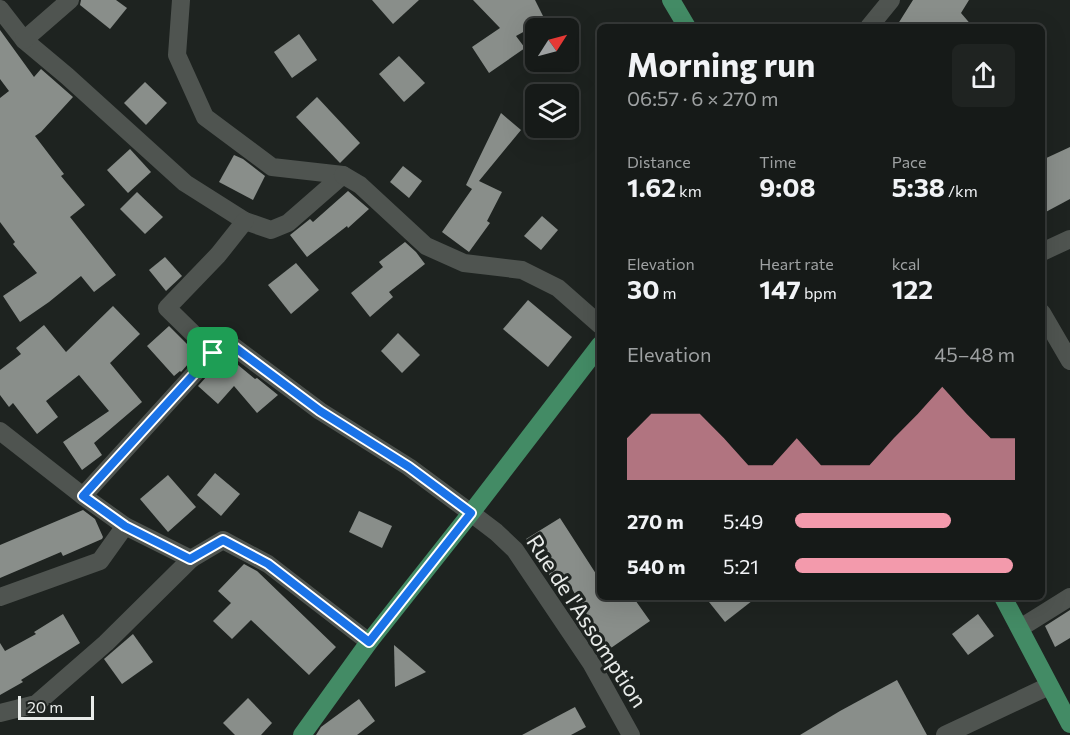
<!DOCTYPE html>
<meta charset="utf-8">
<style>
body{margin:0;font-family:Commissioner,sans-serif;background:#1f2321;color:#f1f3f6;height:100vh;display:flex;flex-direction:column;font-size:22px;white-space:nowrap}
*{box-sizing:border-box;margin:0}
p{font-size:20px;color:#9ea1a2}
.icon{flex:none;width:33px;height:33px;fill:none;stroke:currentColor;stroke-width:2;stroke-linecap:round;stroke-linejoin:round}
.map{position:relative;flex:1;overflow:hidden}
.sheet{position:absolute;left:597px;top:24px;width:448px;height:576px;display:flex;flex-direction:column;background:#161a18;border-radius:9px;box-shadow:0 6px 24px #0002,0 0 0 2px #353837}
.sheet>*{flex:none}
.needle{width:39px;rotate:54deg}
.buttons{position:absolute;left:525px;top:18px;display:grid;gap:12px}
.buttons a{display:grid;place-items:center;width:54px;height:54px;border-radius:9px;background:#161a18;box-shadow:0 6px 24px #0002,0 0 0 2px #353837;font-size:30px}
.scale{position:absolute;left:18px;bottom:15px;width:76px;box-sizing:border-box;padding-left:6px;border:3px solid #e8ebe9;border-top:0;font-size:16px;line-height:21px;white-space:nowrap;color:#e8ebe9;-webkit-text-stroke:4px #1e2320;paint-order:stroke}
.pin{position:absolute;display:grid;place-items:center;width:51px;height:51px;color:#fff;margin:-26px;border-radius:12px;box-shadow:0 3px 9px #0006}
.round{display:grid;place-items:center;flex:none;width:63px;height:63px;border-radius:9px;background:#1f2321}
.head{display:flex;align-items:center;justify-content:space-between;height:102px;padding:0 30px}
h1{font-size:33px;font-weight:700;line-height:45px}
.figures{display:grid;grid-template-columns:repeat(3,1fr);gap:9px;height:102px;padding:6px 30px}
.figures div{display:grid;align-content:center}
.figures b{font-size:26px;font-weight:700}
.figures small{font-size:16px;font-weight:400}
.figures p{font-size:16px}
.chart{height:168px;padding:12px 30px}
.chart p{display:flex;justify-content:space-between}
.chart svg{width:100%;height:108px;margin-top:6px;fill:#f39aac;opacity:.7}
ul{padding:0 30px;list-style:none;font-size:20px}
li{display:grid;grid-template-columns:96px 72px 1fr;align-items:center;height:45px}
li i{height:15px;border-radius:8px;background:#f39aac}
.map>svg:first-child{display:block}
.building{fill:#898e8a}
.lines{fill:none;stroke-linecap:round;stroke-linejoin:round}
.minor{stroke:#4f5450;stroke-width:18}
.major{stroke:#438b65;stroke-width:18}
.route-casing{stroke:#fff;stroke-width:12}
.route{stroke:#1a73e8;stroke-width:8}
.labels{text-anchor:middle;stroke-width:6;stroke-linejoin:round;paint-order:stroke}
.street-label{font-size:22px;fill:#e8ebe9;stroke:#1e2320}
</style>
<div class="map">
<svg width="1070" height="735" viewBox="0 0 1070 735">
<rect width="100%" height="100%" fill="#1e2320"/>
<g class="building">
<polygon points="81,0 116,0 127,8 110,29 80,5"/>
<polygon points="372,0 419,0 393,24"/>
<polygon points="473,0 535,0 545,20 516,36 525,48 489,73 472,47 500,28"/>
<polygon points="913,0 969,0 961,13 973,27 896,27"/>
<polygon points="0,30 34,77 41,69 73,97 41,132 35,136 64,174 61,176 85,205 70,217 116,275 94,292 81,276 49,302 20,322 3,296 37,273 13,244 15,242 0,222 0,98 9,91 0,79"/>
<polygon points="299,34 317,60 292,78 274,52"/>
<polygon points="399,56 425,83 404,102 379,74"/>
<polygon points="145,82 167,103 146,125 124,103"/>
<polygon points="317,97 360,143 340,163 296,117"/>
<polygon points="501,113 521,130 479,181 502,192 487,221 490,223 469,252 442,232 472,189 466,185"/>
<polygon points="1070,147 1070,199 1042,214 1042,160"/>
<polygon points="130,149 151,172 128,193 107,170"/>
<polygon points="234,155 243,159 265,176 253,200 219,182"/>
<polygon points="403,166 422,181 409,198 390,182"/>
<polygon points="348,191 369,209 348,228 347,226 307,257 290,235 310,219 313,222"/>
<polygon points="137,192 163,217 145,234 120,209"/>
<polygon points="542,216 558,230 541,250 524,236"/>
<polygon points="405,242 416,252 425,264 389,292 393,297 370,317 351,293 383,267 379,262"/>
<polygon points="165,257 182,276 166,291 149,270"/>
<polygon points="296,263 319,290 291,314 268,285"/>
<polygon points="528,300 572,337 548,367 503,329"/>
<polygon points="113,306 140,334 110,363 142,402 94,443 102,455 82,470 63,442 109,411 79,375 46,401 58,417 37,434 13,403 9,407 0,395 0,370 21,354 16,348 44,325 66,352"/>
<polygon points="169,326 197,354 181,372 180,371 174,376 147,346"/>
<polygon points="398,333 420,355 402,373 381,351"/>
<polygon points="226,355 255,379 257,378 278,395 257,413 234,386 218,404 198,386"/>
<polygon points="215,473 240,494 221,516 197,495"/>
<polygon points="168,475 196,507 168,532 140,499"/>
<polygon points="83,510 95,519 103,537 102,539 63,556 61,552 0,578 0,545"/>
<polygon points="359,511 392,526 382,548 349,532"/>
<polygon points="560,518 600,580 600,597 633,597 650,621 608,650 592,626 593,625 568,582 558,588 526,539"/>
<polygon points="244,564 257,571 336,647 309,675 251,620 232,639 213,621 231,603 218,591"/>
<polygon points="705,597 757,597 725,622"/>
<polygon points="1070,610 1070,638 1055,647 1045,626"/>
<polygon points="63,614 80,643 21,680 23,682 0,695 0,643 5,651 36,634 34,632"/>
<polygon points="978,614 994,636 968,655 952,634"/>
<polygon points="133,634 153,662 122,684 104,659"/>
<polygon points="394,645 426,672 395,687"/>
<polygon points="897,680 927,735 800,735 840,711"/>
<polygon points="248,698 272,723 261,735 235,735 223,723"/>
<polygon points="359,699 375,721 357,735 316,735 321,727"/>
<polygon points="575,707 586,727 571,735 522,735"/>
</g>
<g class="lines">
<g class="minor">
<polyline points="0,9 24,40 67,76 185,183 245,221 271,230 288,223 343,175 272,167 205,117 177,55 181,0"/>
<polyline points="869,27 891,0"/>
<polyline points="24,40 70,0"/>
<polyline points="343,175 360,185 426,246 464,263 522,270 558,288 600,325"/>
<polyline points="1042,252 1070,239"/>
<polyline points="1042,313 1070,361"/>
<polyline points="213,353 167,308 218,255 245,221"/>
<polyline points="0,431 83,496 125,526 191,559 223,540 268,564 369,642"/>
<polyline points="83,496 225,340 320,411 409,467 471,513 496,532 515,550 591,663 631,735"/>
<polyline points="0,597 100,561 125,526"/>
<polyline points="1020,628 1070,597"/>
<polyline points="0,713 36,704 106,643 191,559"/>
<polyline points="945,735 1049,686"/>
</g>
<g class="major">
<polyline points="671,0 687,27"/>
<polyline points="1003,597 1070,724"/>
<polyline points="302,735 369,642 471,513 600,345"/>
</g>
</g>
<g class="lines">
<defs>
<polygon id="route" points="225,340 320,411 409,467 471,513 369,642 268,564 223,540 190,559 125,526 83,496"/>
</defs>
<use href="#route" class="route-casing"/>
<use href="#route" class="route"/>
</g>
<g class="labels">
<g class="street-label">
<text transform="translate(587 621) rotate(57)" y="8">Rue de l'Assomption</text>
</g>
</g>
</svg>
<div class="buttons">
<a><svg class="needle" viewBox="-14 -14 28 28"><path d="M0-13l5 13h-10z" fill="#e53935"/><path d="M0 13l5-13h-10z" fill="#9ea1a2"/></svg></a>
<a><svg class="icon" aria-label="layers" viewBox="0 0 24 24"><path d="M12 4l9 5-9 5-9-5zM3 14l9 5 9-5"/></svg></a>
</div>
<div class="scale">20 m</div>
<div class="pin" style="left:213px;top:353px;background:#1e9e55"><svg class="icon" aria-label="arrive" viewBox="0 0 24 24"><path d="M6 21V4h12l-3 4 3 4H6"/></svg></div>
<section class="sheet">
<div class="head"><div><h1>Morning run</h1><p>06:57 · 6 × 270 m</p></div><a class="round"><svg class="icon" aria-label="share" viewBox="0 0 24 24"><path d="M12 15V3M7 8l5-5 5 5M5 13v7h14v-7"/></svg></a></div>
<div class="figures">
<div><p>Distance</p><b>1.62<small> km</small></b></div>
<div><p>Time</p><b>9:08</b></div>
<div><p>Pace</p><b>5:38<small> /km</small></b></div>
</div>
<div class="figures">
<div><p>Elevation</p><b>30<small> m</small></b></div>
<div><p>Heart rate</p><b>147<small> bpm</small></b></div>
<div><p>kcal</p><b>122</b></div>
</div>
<div class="chart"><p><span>Elevation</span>45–48 m</p>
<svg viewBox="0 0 160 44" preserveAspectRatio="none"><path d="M0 44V27L10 17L20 17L30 17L40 27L50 38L60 38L70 27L80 38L90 38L100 38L110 27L120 17L130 6L140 17L150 27L160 27V44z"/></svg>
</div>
<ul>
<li><b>270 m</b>5:49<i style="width:71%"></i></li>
<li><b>540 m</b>5:21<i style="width:99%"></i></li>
</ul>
</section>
</div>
